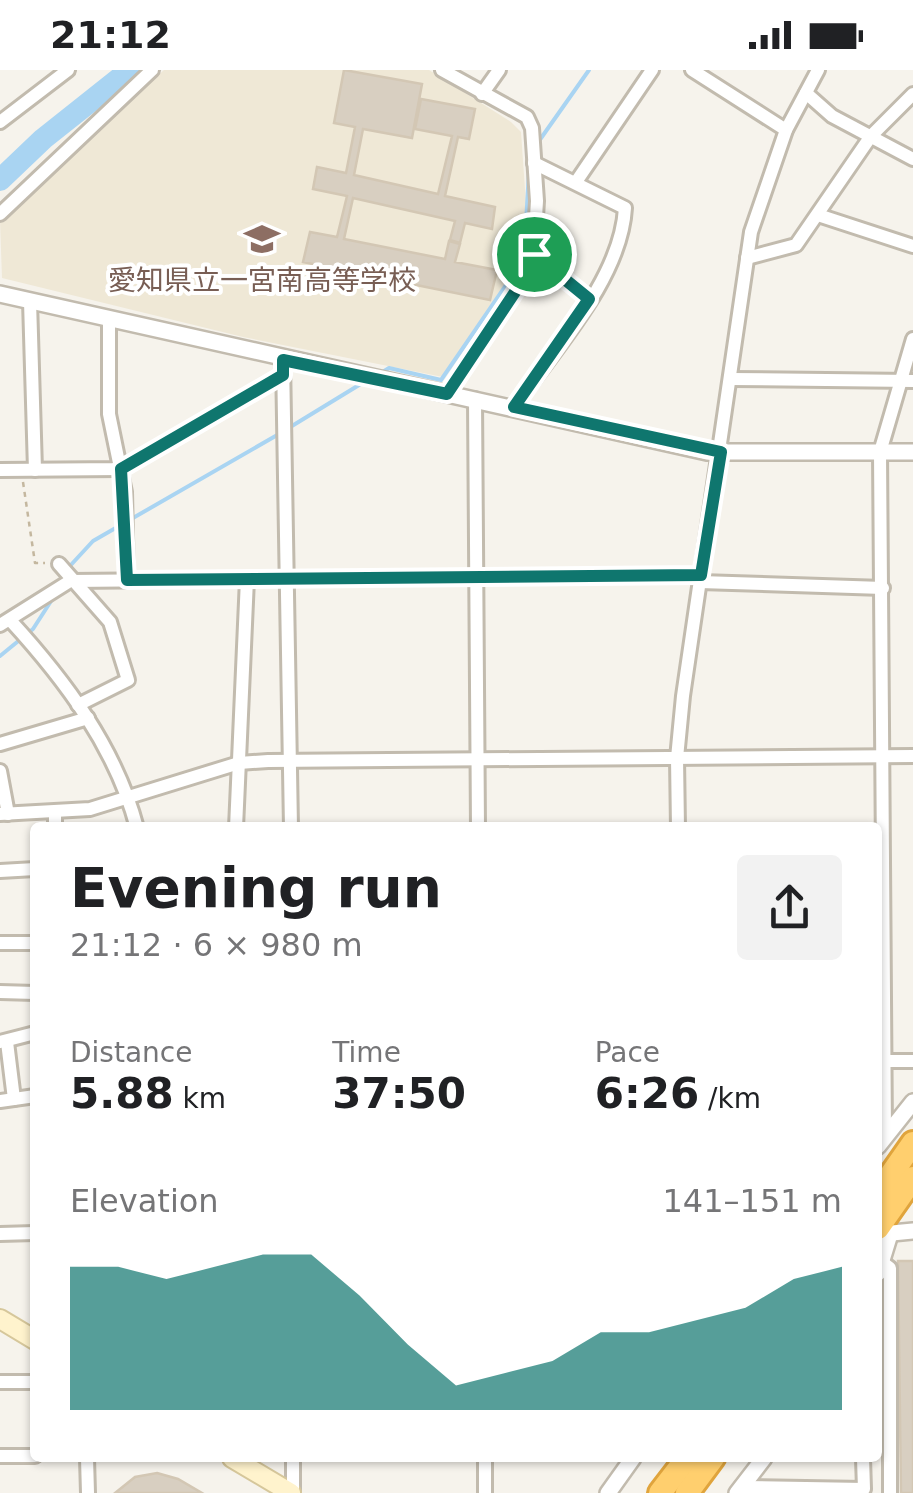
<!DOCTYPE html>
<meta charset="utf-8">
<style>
body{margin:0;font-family:"DejaVu Sans","Noto Sans JP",sans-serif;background:#f2f2f2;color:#202124;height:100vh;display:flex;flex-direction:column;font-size:38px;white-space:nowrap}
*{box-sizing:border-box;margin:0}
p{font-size:32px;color:#757577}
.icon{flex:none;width:55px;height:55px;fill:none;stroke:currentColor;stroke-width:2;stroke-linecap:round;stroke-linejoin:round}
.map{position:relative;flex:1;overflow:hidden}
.panel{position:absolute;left:30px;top:752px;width:852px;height:640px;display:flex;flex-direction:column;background:#fff;border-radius:10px;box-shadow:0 2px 8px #0004}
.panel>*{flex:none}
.pin{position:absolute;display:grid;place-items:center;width:85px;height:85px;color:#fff;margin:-42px;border:5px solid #fff;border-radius:50%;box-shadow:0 2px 10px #0007}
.round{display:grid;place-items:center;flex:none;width:105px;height:105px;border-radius:10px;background:#f2f2f2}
.headline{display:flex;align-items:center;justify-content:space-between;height:170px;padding:0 40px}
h1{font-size:55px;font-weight:700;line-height:75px}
.figures{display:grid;grid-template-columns:repeat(3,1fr);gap:15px;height:170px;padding:10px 40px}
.figures div{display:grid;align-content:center}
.figures b{font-size:42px;font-weight:700}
.figures small{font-size:28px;font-weight:400}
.figures p{font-size:28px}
.chart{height:280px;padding:20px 40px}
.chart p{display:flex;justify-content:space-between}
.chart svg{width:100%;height:180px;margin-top:10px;fill:#0f766e;opacity:.7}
.status{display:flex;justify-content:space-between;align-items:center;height:70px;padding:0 50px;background:#fff;direction:ltr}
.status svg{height:28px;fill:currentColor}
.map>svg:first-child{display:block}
.education{fill:#efe8d6}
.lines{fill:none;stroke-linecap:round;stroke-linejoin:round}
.stream{stroke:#a9d4f2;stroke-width:4}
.river{stroke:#a9d4f2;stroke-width:22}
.building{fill:#d8cfc1;stroke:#d3c7b4;stroke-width:2.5}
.minor-casing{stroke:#c2bbae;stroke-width:18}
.tertiary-casing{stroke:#c2bbae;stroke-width:20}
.secondary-casing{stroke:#d6c79b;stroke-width:22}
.motorway-casing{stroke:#e0a43c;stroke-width:28}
.path{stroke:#c4b79f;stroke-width:2.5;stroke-dasharray:5 5;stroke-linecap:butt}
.minor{stroke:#fff;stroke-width:12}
.tertiary{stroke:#fff;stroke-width:15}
.secondary{stroke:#fff3cd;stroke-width:18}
.motorway{stroke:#ffcf6e;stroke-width:22}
.route-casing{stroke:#fff;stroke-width:20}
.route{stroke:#0f766e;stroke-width:12}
.labels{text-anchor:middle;stroke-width:8;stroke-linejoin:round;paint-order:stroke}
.education-label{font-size:28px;fill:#785e54;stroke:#fff}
</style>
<div class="status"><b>21:12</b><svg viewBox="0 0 49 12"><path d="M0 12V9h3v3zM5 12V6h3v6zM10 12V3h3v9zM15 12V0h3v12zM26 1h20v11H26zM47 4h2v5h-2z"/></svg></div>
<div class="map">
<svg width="913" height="1423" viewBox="0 0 913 1423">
<rect width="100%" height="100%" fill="#f6f3ec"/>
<polygon class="education" points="164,0 429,0 511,52 521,62 526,134 523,188 443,307 243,267 2,208 0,151 4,142"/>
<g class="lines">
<g class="stream">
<polyline points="539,71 589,0"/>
<polyline points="381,303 389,298 441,310 524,189 530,83"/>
<polyline points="287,359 364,312"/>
<polyline points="69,497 93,471 279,364"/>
<polyline points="0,586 33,559 53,528"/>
</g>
<polyline class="river" points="0,110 43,69 130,0"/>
</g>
<g class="building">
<polygon points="344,0 422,14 412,68 363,59 354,105 438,124 452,66 415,59 421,29 475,39 469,69 458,67 445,126 495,137 492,159 465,153 460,173 450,170 455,151 353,128 344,169 445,189 449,171 460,174 455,192 497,200 490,230 303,192 310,162 337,167 347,126 313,119 317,97 346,103 355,57 334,53"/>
<polygon points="898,1191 913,1191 913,1423 901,1423"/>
<polygon points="157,1403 178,1409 202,1423 115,1423 135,1407"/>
</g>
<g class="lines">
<defs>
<g id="minor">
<polyline points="442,0 527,47 532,58 537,131 533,195 447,324"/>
<polyline points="692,0 786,60"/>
<polyline points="806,23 832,46 913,89"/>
<polyline points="482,24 499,0"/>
<polyline points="0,52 68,0"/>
<polyline points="576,112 652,0"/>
<polyline points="0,144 152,0"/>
<polyline points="818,145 913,176"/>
<polyline points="534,183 589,229"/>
<polyline points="747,188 796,175 871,66 913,24"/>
<polyline points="30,231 35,400"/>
<polyline points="109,248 109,344 125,422 127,510"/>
<polyline points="283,290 291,758"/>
<polyline points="730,309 913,311"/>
<polyline points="475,329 478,758"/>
<path d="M514 337C554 279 621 209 625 138L534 93"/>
<polyline points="0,400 121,399 283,305"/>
<polyline points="59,494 110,552 128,610 78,635"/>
<polyline points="700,512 883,518"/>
<path d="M10 550C65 610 116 678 137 758"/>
<polyline points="0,555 70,511 701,505"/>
<polyline points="0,674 88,648"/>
<polyline points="0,701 8,744"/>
<polyline points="55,742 55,758"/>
<polyline points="0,744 90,739 239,693 268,691 913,686"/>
<polyline points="236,758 247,509"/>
<polyline points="678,758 677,688 683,626 751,162 786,60 818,0"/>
<polyline points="0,801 35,799"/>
<polyline points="0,873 35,873"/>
<polyline points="0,922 35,923"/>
<polyline points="0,972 35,963"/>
<polyline points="7,972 14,1029"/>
<polyline points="880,991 913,991"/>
<polyline points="0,1031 35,1026"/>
<polyline points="885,1064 880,382 913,269"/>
<polyline points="0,1164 35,1163"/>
<polyline points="882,1192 890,1198 890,1423"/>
<polyline points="0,1312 35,1312"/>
<polyline points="0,1386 35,1386"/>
<polyline points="87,1388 88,1423"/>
<polyline points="293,1388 293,1423"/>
<polyline points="741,1417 864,1419 863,1388"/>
<polyline points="485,1423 485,1388"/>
</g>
<g id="tertiary">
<polyline points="0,224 707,382 913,382"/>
<polyline points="878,1076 913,1032"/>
<polyline points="882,1164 913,1161"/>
<polyline points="878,1203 890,1164"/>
<polyline points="608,1423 633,1388"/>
<polyline points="737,1423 764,1388"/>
</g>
<g id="secondary">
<polyline points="0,1249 35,1270"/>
<polyline points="232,1388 291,1423"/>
</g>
<g id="motorway">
<polyline points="878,1123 913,1073"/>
<polyline points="878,1158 913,1108"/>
<polyline points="660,1423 687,1388"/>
<polyline points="687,1423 713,1388"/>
</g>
</defs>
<use href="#minor" class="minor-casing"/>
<use href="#tertiary" class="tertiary-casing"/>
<use href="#secondary" class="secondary-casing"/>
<use href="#motorway" class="motorway-casing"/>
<polyline class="path" points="23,412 35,493 45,493"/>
<use href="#minor" class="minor"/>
<use href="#tertiary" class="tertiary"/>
<use href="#secondary" class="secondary"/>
<use href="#motorway" class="motorway"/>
</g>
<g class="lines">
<defs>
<polygon id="route" points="534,184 589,229 514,337 721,382 701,505 127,510 121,399 283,305 283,290 447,324 533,195"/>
</defs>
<use href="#route" class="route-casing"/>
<use href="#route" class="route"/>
</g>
<defs>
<symbol id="school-bare" viewBox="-9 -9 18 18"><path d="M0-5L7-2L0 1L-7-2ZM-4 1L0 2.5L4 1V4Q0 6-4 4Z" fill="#8d6e63" stroke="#fff" stroke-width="2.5" paint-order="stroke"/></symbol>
</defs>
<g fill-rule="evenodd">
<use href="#school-bare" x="237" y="144" width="50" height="50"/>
</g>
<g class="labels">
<g class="education-label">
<text x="262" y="220">愛知県立一宮南高等学校</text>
</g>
</g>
</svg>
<div class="pin" style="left:534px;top:184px;background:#1e9e55"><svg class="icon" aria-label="arrive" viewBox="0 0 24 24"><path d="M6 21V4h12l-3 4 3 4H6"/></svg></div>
<section class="panel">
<div class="headline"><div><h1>Evening run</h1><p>21:12 · 6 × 980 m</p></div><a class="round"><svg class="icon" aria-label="share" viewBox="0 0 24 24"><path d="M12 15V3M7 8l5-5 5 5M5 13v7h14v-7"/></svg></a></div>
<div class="figures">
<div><p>Distance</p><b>5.88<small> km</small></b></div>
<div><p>Time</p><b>37:50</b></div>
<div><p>Pace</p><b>6:26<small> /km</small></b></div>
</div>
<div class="chart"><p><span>Elevation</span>141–151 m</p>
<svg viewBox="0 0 160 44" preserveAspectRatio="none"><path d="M0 44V9L10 9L20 12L30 9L40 6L50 6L60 16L70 28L80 38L90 35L100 32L110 25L120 25L130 22L140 19L150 12L160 9V44z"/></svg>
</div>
</section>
</div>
